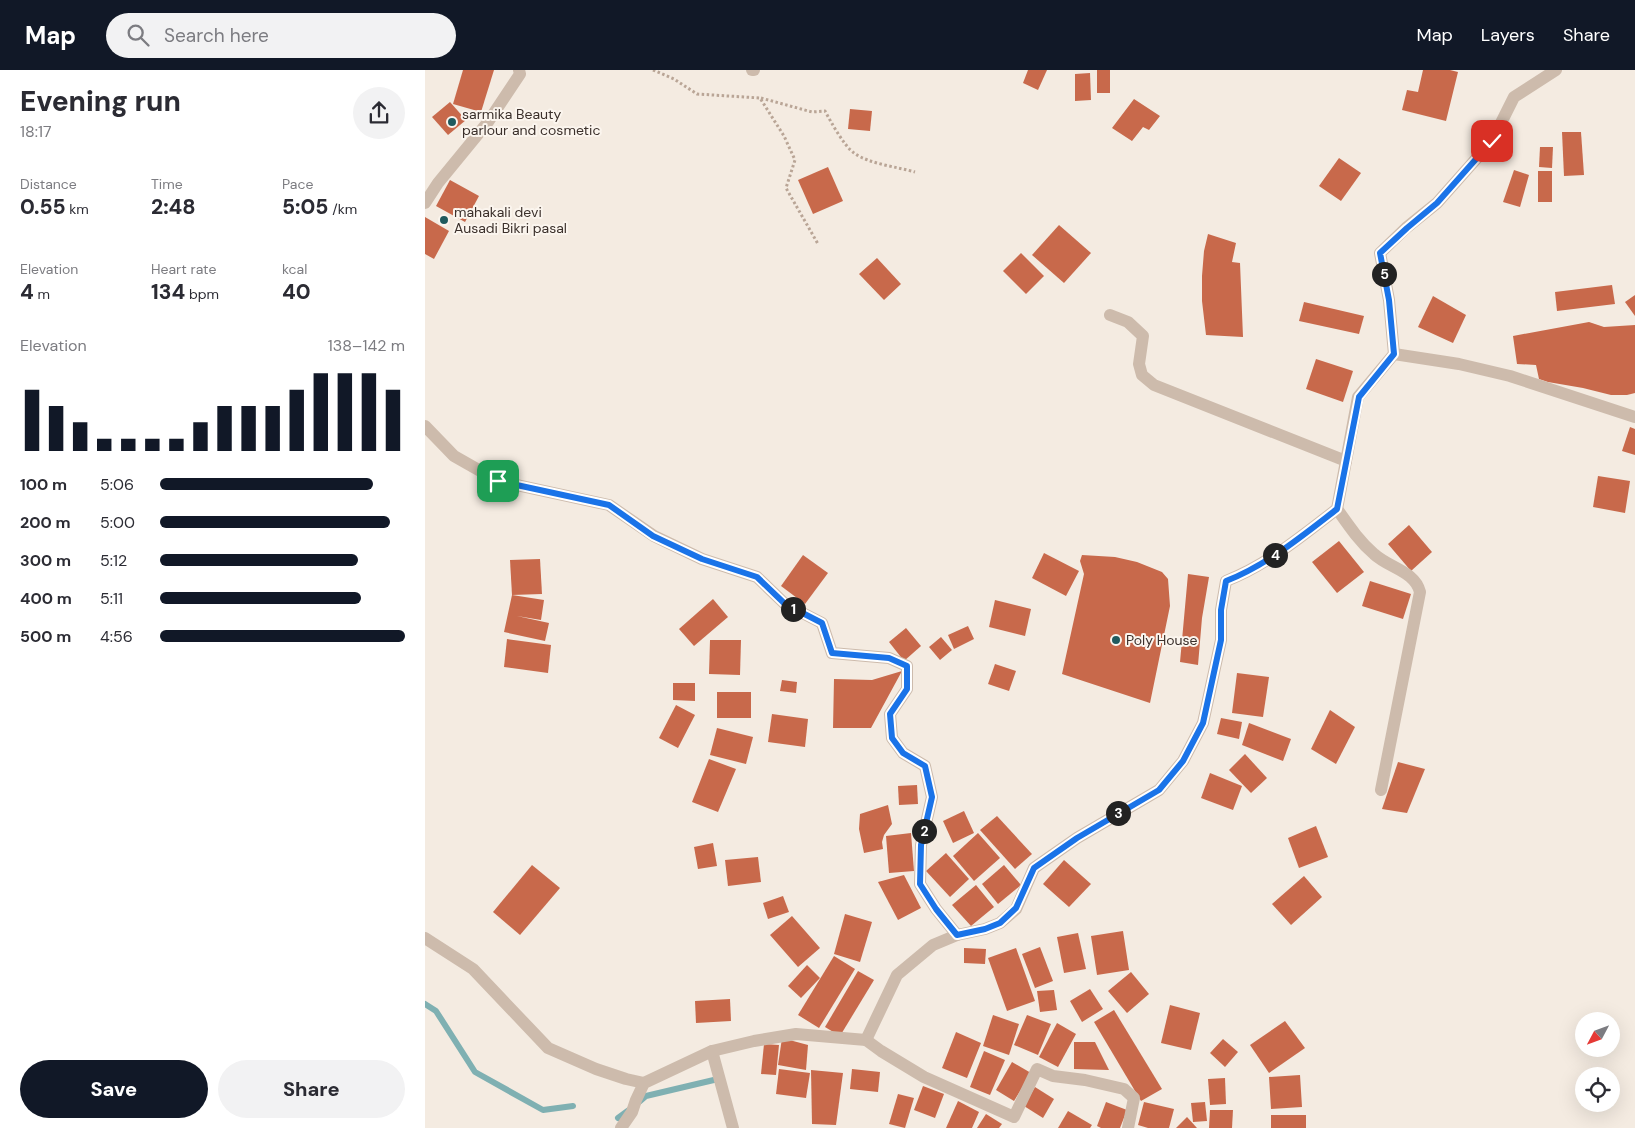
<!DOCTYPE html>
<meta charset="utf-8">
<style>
body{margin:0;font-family:"DM Sans",sans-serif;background:#f2f2f3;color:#2b2b33;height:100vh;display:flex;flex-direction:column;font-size:19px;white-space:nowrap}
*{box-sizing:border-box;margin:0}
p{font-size:16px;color:#7c7c81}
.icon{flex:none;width:28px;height:28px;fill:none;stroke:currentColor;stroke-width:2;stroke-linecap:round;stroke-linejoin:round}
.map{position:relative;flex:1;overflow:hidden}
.drawer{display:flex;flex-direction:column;background:#fff;width:425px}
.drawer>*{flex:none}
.needle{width:32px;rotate:229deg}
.controls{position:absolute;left:1150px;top:942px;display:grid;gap:10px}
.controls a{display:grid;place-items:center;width:45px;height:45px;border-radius:50%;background:#fff;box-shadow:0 5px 20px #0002;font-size:25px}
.pin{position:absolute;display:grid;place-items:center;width:42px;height:42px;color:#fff;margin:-21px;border-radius:10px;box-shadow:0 2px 8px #0006}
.km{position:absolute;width:25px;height:25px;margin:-12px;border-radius:50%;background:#222;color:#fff;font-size:14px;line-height:25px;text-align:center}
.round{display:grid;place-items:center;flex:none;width:52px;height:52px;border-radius:26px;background:#f2f2f3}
.overview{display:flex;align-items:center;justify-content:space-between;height:85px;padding:0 20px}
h1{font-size:28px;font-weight:800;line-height:38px}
.figures{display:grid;grid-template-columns:repeat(3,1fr);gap:8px;height:85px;padding:5px 20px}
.figures div{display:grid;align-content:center}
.figures b{font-size:21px;font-weight:800}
.figures small{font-size:14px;font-weight:400}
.figures p{font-size:14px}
.chart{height:140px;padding:10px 20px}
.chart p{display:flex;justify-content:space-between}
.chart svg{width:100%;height:90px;margin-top:5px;stroke:#111827;stroke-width:6}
.cta{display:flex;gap:10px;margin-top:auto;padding:10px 20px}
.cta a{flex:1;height:58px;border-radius:30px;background:#111827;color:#fff;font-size:20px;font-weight:800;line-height:58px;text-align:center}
.cta a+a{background:#f2f2f3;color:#2b2b33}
ul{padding:0 20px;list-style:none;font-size:16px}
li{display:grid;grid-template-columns:80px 60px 1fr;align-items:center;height:38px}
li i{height:12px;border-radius:6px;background:#111827}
header{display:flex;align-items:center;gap:30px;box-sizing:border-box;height:70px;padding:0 25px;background:#111827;color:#fff}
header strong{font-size:24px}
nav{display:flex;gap:28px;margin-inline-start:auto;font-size:18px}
.search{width:350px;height:45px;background:#f2f2f3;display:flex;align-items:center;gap:12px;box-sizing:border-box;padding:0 18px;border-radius:28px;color:#7c7c81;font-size:19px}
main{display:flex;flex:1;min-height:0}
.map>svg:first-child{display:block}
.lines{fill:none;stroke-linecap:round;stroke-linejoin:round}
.stream{stroke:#7fb0b2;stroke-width:6}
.building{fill:#c8694b}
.path{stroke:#b9a596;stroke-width:3;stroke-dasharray:2.5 2.5;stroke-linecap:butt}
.minor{stroke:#cdbbac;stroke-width:12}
.tertiary{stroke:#cdbbac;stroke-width:12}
.route-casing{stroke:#fff;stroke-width:10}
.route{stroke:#1a73e8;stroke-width:6}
.poi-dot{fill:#1f5a5e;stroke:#fbf5ee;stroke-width:2}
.labels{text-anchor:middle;stroke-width:4;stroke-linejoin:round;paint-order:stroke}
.poi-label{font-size:14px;fill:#3b302b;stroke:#fbf5ee;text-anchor:start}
</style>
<header>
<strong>Map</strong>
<div class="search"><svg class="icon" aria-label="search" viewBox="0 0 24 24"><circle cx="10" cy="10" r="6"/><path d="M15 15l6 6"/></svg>Search here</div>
<nav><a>Map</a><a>Layers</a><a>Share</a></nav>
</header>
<main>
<section class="drawer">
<div class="overview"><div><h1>Evening run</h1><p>18:17</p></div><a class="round"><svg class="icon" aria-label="share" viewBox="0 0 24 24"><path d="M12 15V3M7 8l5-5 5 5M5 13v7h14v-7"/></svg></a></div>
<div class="figures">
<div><p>Distance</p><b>0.55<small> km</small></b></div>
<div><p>Time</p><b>2:48</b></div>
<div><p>Pace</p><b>5:05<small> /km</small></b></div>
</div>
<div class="figures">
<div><p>Elevation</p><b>4<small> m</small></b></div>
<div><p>Heart rate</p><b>134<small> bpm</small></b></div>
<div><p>kcal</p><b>40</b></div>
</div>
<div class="chart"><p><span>Elevation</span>138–142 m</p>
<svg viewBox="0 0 160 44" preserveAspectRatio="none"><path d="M5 44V14M15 44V22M25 44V30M35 44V38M45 44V38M55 44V38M65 44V38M75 44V30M85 44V22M95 44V22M105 44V22M115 44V14M125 44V6M135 44V6M145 44V6M155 44V14"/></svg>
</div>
<ul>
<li><b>100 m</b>5:06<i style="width:87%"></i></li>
<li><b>200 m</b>5:00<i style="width:94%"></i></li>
<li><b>300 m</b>5:12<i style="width:81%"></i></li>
<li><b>400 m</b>5:11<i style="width:82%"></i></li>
<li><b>500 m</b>4:56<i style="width:100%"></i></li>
</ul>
<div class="cta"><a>Save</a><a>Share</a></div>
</section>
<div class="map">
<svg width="1210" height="1058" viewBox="0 0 1210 1058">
<rect width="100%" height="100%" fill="#f4ebe1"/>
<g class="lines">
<g class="stream">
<polyline points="0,934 11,941 50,1002 118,1040 148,1036"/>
<polyline points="214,1032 221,1026 293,1009 294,1011"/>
<polyline points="193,1048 204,1040"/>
</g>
</g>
<g class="building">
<polygon points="38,0 69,0 56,42 28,34"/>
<polygon points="603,0 622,0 613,20 598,13"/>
<rect x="672" y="0" width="13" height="23"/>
<polygon points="998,0 1025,0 1033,2 1021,51 977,40 982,20 993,22"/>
<polygon points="665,3 666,30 650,31 650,4"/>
<polygon points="709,29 735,46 724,60 718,57 707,71 687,58"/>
<polygon points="25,32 41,50 23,65 7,47"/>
<polygon points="425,39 447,41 445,61 423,59"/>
<polygon points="1137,62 1156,62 1159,105 1139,106"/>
<polygon points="1115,77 1128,77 1127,98 1114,97"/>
<polygon points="914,88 936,103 916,131 894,116"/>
<polygon points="403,97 418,131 388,144 373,110"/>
<polygon points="1089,100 1104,105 1095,137 1078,132"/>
<rect x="1113" y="101" width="14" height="31"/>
<polygon points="25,110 54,126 40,152 11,136"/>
<polygon points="0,147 24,161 9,189 0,184"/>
<polygon points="634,155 666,183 639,213 607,185"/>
<polygon points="783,164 811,173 807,192 815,193 818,267 781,265 777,231 777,206 779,181"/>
<polygon points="596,183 619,206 601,224 578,201"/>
<polygon points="452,188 476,214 459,230 434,204"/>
<polygon points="1187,215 1190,234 1132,241 1130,222"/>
<polygon points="1210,225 1210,246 1200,232"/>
<polygon points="1008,226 1041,245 1028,273 993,257"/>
<polygon points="879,232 939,246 934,264 874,251"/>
<polygon points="1164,252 1179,257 1210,255 1210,323 1202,325 1186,325 1158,318 1123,312 1114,309 1111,295 1092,294 1088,266"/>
<polygon points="891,289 928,301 918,332 881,319"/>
<polygon points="1205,357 1210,359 1210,385 1197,381"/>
<polygon points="1173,406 1205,411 1200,443 1168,437"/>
<polygon points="984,455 1007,482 986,501 963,474"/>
<polygon points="914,471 939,502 912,523 887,492"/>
<polygon points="619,483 654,501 641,526 607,508"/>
<polygon points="378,485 403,503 380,534 356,516"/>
<polygon points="657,485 690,487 712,492 737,502 743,509 745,536 725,633 637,604 659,504 655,491"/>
<polygon points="115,489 117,524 87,525 85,490"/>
<polygon points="763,504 784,507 777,548 773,595 755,592"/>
<polygon points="945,511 986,524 978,549 937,536"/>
<polygon points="87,525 119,530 116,550 92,546 124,553 120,571 79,562"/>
<polygon points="288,529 303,547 269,576 254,559"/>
<polygon points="570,530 606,539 600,566 564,557"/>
<polygon points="543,556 549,569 529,579 523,565"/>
<polygon points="481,558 496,576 479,591 464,572"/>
<polygon points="516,567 527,580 515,590 504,577"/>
<polygon points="82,569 126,575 123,603 79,597"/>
<polygon points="285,570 316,570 315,605 284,604"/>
<polygon points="570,594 591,601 584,621 563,614"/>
<polygon points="477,601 446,658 408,658 409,609 447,610"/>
<polygon points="812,603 844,607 838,647 807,643"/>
<polygon points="357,610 372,612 371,623 355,621"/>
<polygon points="248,613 270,613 270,631 248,630"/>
<rect x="292" y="622" width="34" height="26"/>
<polygon points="251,635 270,645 253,678 234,668"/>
<polygon points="905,640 930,657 911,694 886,679"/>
<polygon points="347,644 383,649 380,677 343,672"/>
<polygon points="796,648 817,652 814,669 792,664"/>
<polygon points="824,653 866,669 858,691 817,675"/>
<polygon points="292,658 328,667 321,694 285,685"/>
<polygon points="820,684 842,708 826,723 804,700"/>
<polygon points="284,689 311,699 293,742 267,732"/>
<polygon points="973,692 1000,699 982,743 957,739"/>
<polygon points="785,703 817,716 808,740 776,728"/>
<polygon points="492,715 493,734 474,735 473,716"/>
<polygon points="463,735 467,754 459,765 457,772 458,779 439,783 434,759 435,744"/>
<polygon points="539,741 549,763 528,773 518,751"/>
<polygon points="572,746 607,784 590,799 555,760"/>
<polygon points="891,756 903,787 874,798 863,768"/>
<polygon points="486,763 489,801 464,803 461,766"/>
<polygon points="553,763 575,788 549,811 528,786"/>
<polygon points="288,773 292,796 273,799 269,777"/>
<polygon points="521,783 544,809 525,827 501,801"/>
<polygon points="333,787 336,812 303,816 300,790"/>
<polygon points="639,790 666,814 644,837 618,814"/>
<polygon points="107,795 135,818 95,865 68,842"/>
<polygon points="579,795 596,815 573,834 557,814"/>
<polygon points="479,805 496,838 473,850 453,812"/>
<polygon points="879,806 897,827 866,855 847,834"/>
<polygon points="551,815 569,837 546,856 527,835"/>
<polygon points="358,826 364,842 343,849 338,833"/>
<polygon points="420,844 447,852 435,892 409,884"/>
<polygon points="367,846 395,878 373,897 345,865"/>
<polygon points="698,861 704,900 672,905 666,866"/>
<polygon points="653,863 661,899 639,903 632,867"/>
<polygon points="615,877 628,911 610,918 597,884"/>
<polygon points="539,878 561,879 560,894 539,893"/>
<polygon points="591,878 610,931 582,941 563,888"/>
<polygon points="409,886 430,899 394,958 373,945"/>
<polygon points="382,895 395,908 376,928 363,916"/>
<polygon points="433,901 449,910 415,966 400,957"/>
<polygon points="706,902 724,924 702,943 683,921"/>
<polygon points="665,919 678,939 657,952 645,931"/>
<polygon points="629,920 632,940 615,942 612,921"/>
<polygon points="305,929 306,951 271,953 270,931"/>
<polygon points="745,935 775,943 766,980 736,973"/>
<polygon points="689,940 737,1019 716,1031 669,952"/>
<polygon points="568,945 594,954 584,985 558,976"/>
<polygon points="602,945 626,954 613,985 589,975"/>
<polygon points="860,951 880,978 844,1003 825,975"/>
<polygon points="632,953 651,964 633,997 614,987"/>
<polygon points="531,962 556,973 542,1008 517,998"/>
<polygon points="357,968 383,975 381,1000 353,995"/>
<polygon points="798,969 813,982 800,997 785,983"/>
<polygon points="649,972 670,972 684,1000 649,999"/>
<polygon points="339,974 354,975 351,1005 336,1004"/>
<polygon points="559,981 580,990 565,1025 545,1017"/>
<polygon points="587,992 606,1003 589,1031 571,1020"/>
<polygon points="354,999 385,1003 381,1028 351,1024"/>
<polygon points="427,999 455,1002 453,1022 425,1019"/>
<polygon points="386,1000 418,1003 411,1055 387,1054"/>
<polygon points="875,1005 877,1037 846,1039 844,1007"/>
<polygon points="800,1008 801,1034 785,1035 783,1009"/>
<polygon points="498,1016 519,1024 510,1048 489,1040"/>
<polygon points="610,1017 629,1029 618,1048 599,1036"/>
<polygon points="473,1024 489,1028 480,1058 464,1054"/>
<polygon points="533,1031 554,1042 547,1058 521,1058"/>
<polygon points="681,1032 702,1040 695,1058 676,1058 672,1056"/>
<polygon points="719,1032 749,1039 744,1058 723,1058 713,1055"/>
<polygon points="780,1032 782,1051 768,1052 766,1033"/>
<polygon points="785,1040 808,1040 807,1058 784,1058"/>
<polygon points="643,1041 667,1055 665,1058 633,1058"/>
<polygon points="561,1044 577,1054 574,1058 552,1058"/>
<rect x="846" y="1045" width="35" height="13"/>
<polygon points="762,1047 772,1058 751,1058"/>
</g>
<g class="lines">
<g class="path">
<polyline points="228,0 249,9 272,24 335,28 359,66 370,90 361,118 393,174"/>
<path d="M336 28 387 42 400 41C406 52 419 76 429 83 444 94 473 97 490 102"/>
</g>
<g class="minor">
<polyline points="327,0 329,0"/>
<polyline points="685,245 703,252 718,266 714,294 717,305 729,315 921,391"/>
<polyline points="969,284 1034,294 1085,306 1210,347"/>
<polyline points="0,356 29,386 73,411 184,435 229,466 277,489 332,507 360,534 397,553 407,583 464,588 482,596 482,619 465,644 467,668 478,683 500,696 507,727 496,775 495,814 511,839 532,865"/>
<path d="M912 439C924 456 934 471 949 484 964 498 990 501 995 522L956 720"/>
<polyline points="0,868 48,899 123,978 171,999 201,1009 219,1013"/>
<path d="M441 970 472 905 508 875 532 865 560 859 575 853 591 839 609 798 652 768 734 720 758 691 778 653 796 570V540L801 511C842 495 877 466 912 439L933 327 969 284 964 230 955 183 981 158 1012 133 1067 71 1089 27 1131 0"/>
<polyline points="287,981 308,1058"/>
<polyline points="196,1058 207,1042 211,1030 219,1013 287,981 329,971 371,964 441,970 456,981 499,1007 589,1047 612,999 628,1006 660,1010 699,1019 709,1028 703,1058"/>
</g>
<polyline class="tertiary" points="0,133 13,113 63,52 95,4 94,0"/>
</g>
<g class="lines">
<defs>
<path id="route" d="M73 411 184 435 228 466 277 489 332 507 360 534 397 553 407 583 464 588 482 596V619L465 644 467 668 478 683 500 696 507 727 496 775 495 814 511 839 532 865 560 859 575 853 591 838 609 798 652 768 734 720 758 691 778 653 796 570V540L801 511C842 495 877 466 912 439L934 327 969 284 964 230 955 183 982 158 1012 133 1067 71"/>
</defs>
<use href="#route" class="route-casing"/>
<use href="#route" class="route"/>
</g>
<g class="poi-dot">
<circle cx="27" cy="52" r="5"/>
<circle cx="19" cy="150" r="5"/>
<circle cx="691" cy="570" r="5"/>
</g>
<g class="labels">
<g class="poi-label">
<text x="37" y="49">sarmika Beauty<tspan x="37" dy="16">parlour and cosmetic</tspan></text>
<text x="29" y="147">mahakali devi<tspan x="29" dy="16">Ausadi Bikri pasal</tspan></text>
<text x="701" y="575">Poly House</text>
</g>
</g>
</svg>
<div class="controls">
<a><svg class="needle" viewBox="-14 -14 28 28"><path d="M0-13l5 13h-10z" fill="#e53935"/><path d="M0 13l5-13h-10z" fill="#7c7c81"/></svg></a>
<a><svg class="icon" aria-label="locate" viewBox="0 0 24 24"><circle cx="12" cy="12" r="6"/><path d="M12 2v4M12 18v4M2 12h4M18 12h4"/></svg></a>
</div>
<div class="pin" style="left:73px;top:411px;background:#1e9e55"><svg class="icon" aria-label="arrive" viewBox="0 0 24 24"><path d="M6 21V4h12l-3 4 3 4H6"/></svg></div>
<div class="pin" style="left:1067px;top:71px;background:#d93025"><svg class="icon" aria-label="check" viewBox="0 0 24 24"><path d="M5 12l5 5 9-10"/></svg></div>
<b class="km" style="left:368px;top:539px">1</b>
<b class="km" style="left:499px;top:761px">2</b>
<b class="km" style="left:693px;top:743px">3</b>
<b class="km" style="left:850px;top:485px">4</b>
<b class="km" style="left:959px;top:204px">5</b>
</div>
</main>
